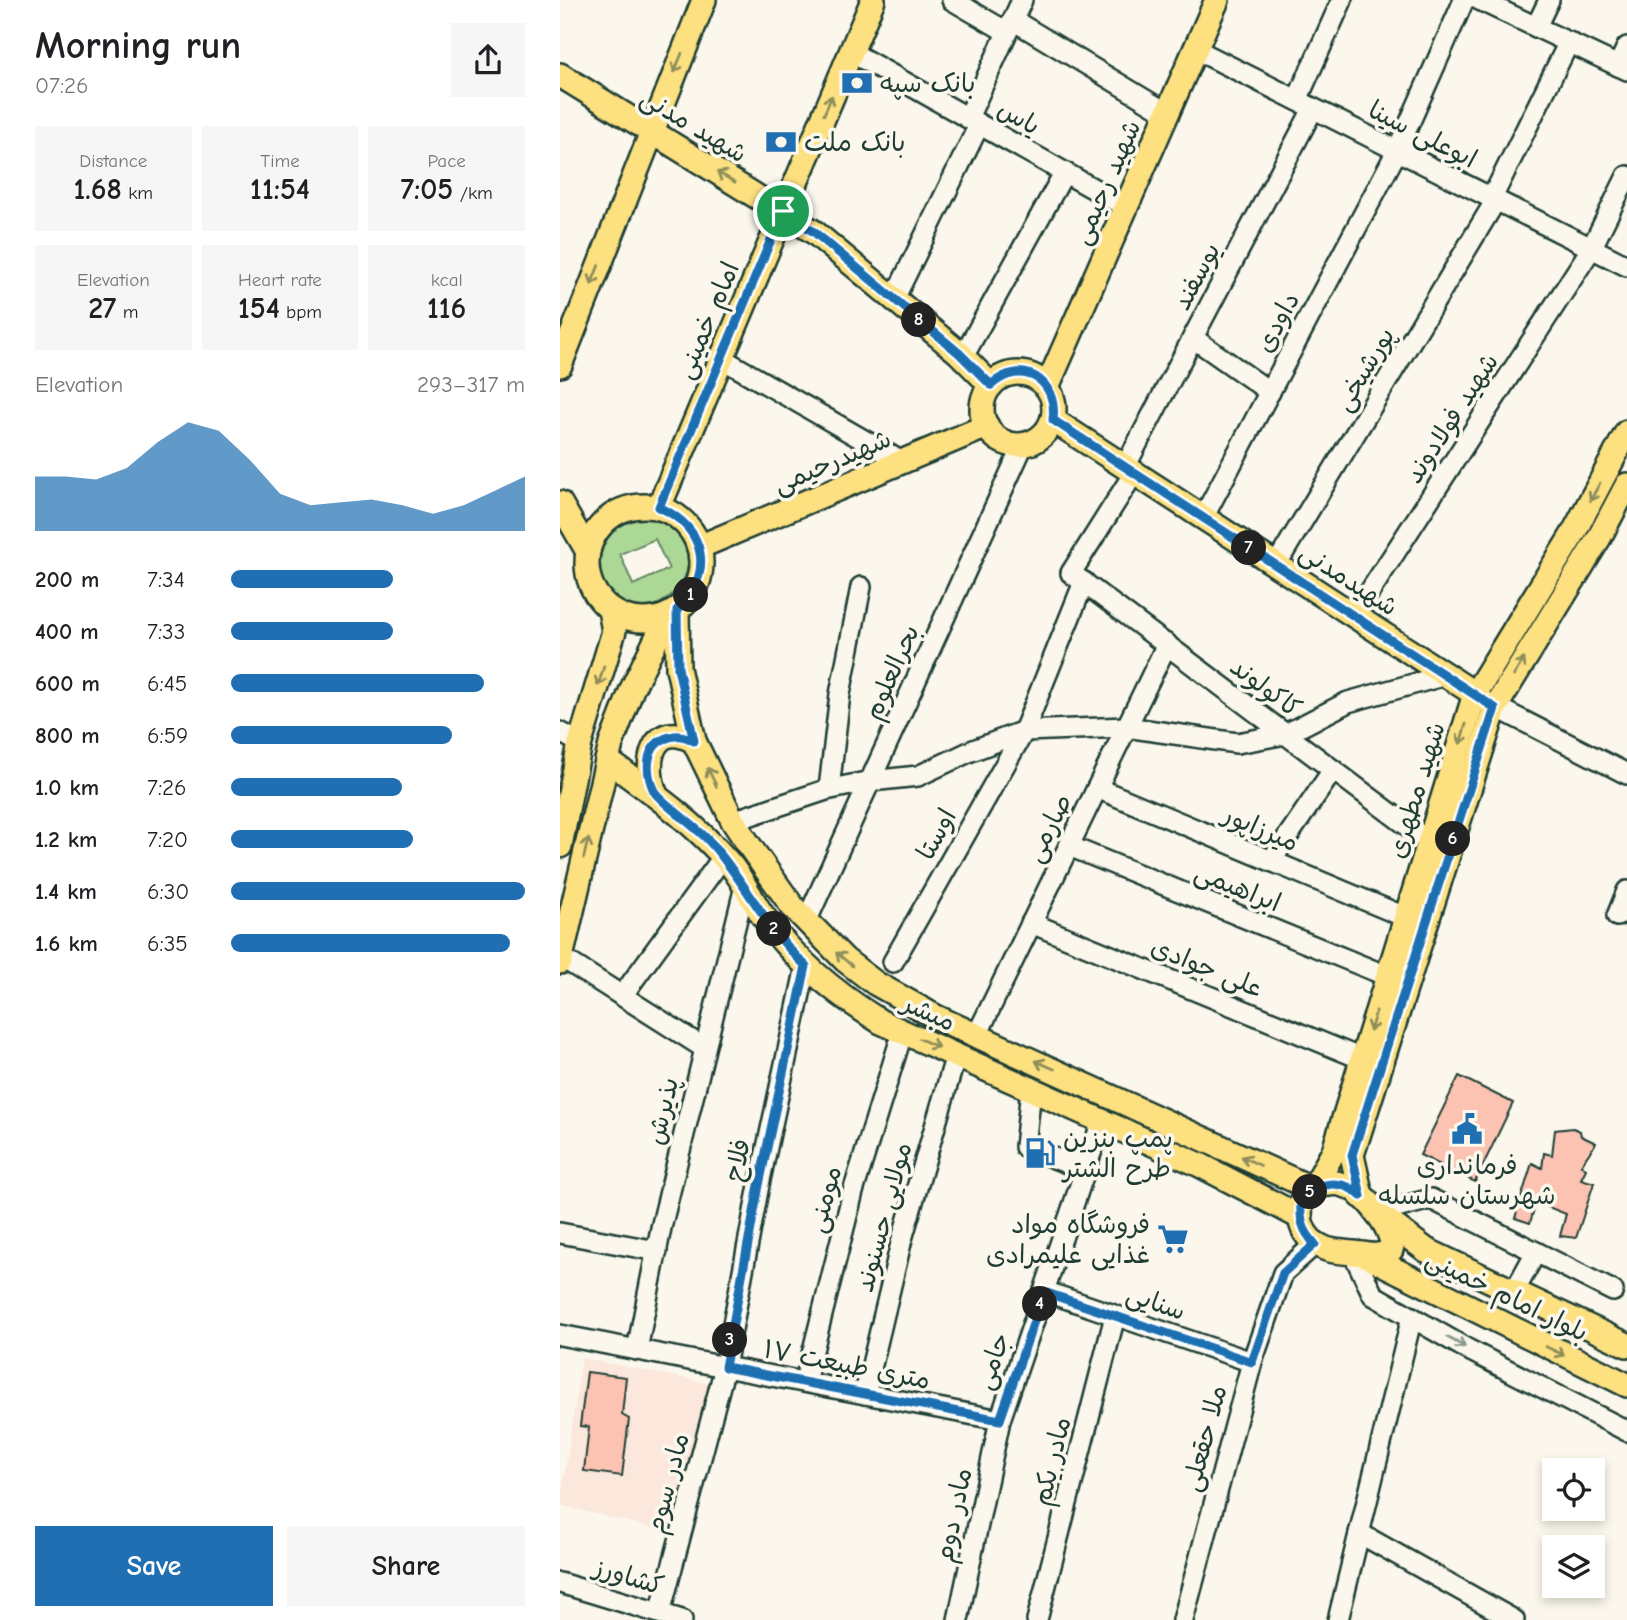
<!DOCTYPE html>
<meta charset="utf-8">
<style>
body{margin:0;font-family:"Comic Neue","Playpen Sans Arabic",sans-serif;background:#f6f6f6;color:#202124;height:100vh;display:flex;flex-direction:column;font-size:26px;white-space:nowrap}
*{box-sizing:border-box;margin:0}
p{font-size:23px;color:#757577}
.icon{flex:none;width:38px;height:38px;fill:none;stroke:currentColor;stroke-width:2;stroke-linecap:round;stroke-linejoin:round}
.map{position:relative;flex:1;overflow:hidden}
.side{display:flex;flex-direction:column;background:#fff;width:560px}
.side>*{flex:none}
.fabs{position:absolute;left:982px;top:1458px;display:grid;gap:14px}
.fabs a{display:grid;place-items:center;width:63px;height:63px;border-radius:0px;background:#fff;box-shadow:0 4px 10px #0003;font-size:35px}
.pin{position:absolute;display:grid;place-items:center;width:60px;height:60px;color:#fff;margin:-30px;border:4px solid #fff;border-radius:50%;box-shadow:0 2px 7px #0007}
.km{position:absolute;width:35px;height:35px;margin:-18px;border-radius:50%;background:#222;color:#fff;font-size:19px;line-height:35px;text-align:center}
.round{display:grid;place-items:center;flex:none;width:74px;height:74px;border-radius:0px;background:#f6f6f6}
.head{display:flex;align-items:center;justify-content:space-between;height:119px;padding:0 35px}
h1{font-size:38px;font-weight:600;line-height:52px}
.stats{display:grid;grid-template-columns:repeat(3,1fr);gap:10px;height:119px;padding:7px 35px}
.stats div{display:grid;align-content:center;border-radius:0px;background:#f6f6f6;text-align:center}
.stats b{font-size:30px;font-weight:600}
.stats small{font-size:19px;font-weight:400}
.stats p{font-size:19px}
.chart{height:196px;padding:14px 35px}
.chart p{display:flex;justify-content:space-between}
.chart svg{width:100%;height:126px;margin-top:7px;fill:#1f6fb2;opacity:.7}
.cta{display:flex;gap:14px;margin-top:auto;padding:14px 35px}
.cta a{flex:1;height:80px;border-radius:0px;background:#1f6fb2;color:#fff;font-size:28px;font-weight:600;line-height:80px;text-align:center}
.cta a+a{background:#f6f6f6;color:#202124}
ul{padding:0 35px;list-style:none;font-size:23px}
li{display:grid;grid-template-columns:112px 84px 1fr;align-items:center;height:52px}
li i{height:18px;border-radius:9px;background:#1f6fb2}
main{display:flex;flex:1;min-height:0}
.map>svg:first-child{display:block}
.built{fill:#fbe7db}
.green{fill:#acd896;stroke:#668a65;stroke-width:2;fill-rule:evenodd}
.building{fill:#fcc3b3;stroke:#1f3d34;stroke-width:2}
.lines{fill:none;stroke-linecap:round;stroke-linejoin:round}
.minor-casing{stroke:#1f3d34;stroke-width:24}
.major-casing{stroke:#1f3d34;stroke-width:28}
.minor{stroke:#fbf7ec;stroke-width:19}
.major{stroke:#fde080;stroke-width:23}
.oneway{stroke:#8e8e5a}
.oneway2{stroke:#8d9a90}
.route-casing{stroke:#fff;stroke-width:14}
.route{stroke:#1f6fb2;stroke-width:9}
.labels{text-anchor:middle;stroke-width:7;stroke-linejoin:round;paint-order:stroke}
.poi-label{font-size:26px;fill:#1f3d34;stroke:#fbf7ec;text-anchor:start}
.street-label{font-size:26px;fill:#1f3d34;stroke:#fbf7ec}
</style>
<main>
<section class="side">
<div class="head"><div><h1>Morning run</h1><p>07:26</p></div><a class="round"><svg class="icon" aria-label="share" viewBox="0 0 24 24"><path d="M12 15V3M7 8l5-5 5 5M5 13v7h14v-7"/></svg></a></div>
<div class="stats">
<div><p>Distance</p><b>1.68<small> km</small></b></div>
<div><p>Time</p><b>11:54</b></div>
<div><p>Pace</p><b>7:05<small> /km</small></b></div>
</div>
<div class="stats">
<div><p>Elevation</p><b>27<small> m</small></b></div>
<div><p>Heart rate</p><b>154<small> bpm</small></b></div>
<div><p>kcal</p><b>116</b></div>
</div>
<div class="chart"><p><span>Elevation</span>293–317 m</p>
<svg viewBox="0 0 160 44" preserveAspectRatio="none"><path d="M0 44V25L10 25L20 26L30 22L40 13L50 6L60 9L70 19L80 31L90 35L100 34L110 33L120 35L130 38L140 35L150 30L160 25V44z"/></svg>
</div>
<ul>
<li><b>200 m</b>7:34<i style="width:55%"></i></li>
<li><b>400 m</b>7:33<i style="width:55%"></i></li>
<li><b>600 m</b>6:45<i style="width:86%"></i></li>
<li><b>800 m</b>6:59<i style="width:75%"></i></li>
<li><b>1.0 km</b>7:26<i style="width:58%"></i></li>
<li><b>1.2 km</b>7:20<i style="width:62%"></i></li>
<li><b>1.4 km</b>6:30<i style="width:100%"></i></li>
<li><b>1.6 km</b>6:35<i style="width:95%"></i></li>
</ul>
<div class="cta"><a>Save</a><a>Share</a></div>
</section>
<div class="map">
<svg width="1067" height="1620" viewBox="0 0 1067 1620">
<rect width="100%" height="100%" fill="#fbf7ec"/>
<filter id="ink" filterUnits="userSpaceOnUse"><feTurbulence type="fractalNoise" baseFrequency=".0143" numOctaves="2"/><feDisplacementMap in="SourceGraphic" scale="14" xChannelSelector="R" yChannelSelector="G"/><feConvolveMatrix kernelMatrix="1 2 1 2 8 2 1 2 1" color-interpolation-filters="sRGB"/></filter>
<g filter="url(#ink)">
<polygon class="built" points="22,1358 152,1384 109,1532 0,1505"/>
<path class="green" d="M88 517C184 545 85 658 44 583 25 548 55 519 88 517ZM95 539 109 569 73 585 60 554Z"/>
<g class="building">
<polygon points="899,1076 953,1103 915,1182 860,1155"/>
<polygon points="1013,1128 1020,1131 1021,1136 1036,1143 1021,1165 1026,1169 1021,1179 1034,1183 1016,1238 1000,1236 1006,1214 976,1202 970,1223 955,1218 972,1163 982,1168 984,1153 992,1155 995,1130"/>
<polygon points="27,1372 66,1377 62,1415 69,1419 62,1476 24,1471 29,1427 20,1426"/>
</g>
<g class="lines">
<defs>
<g id="minor">
<polyline points="392,0 447,32"/>
<polyline points="919,0 1067,70"/>
<polyline points="453,20 607,113"/>
<polyline points="976,27 989,0"/>
<polyline points="635,49 1067,266"/>
<polyline points="291,52 566,207"/>
<polyline points="1058,66 1067,47"/>
<polyline points="737,100 782,0"/>
<polyline points="408,118 462,0"/>
<polyline points="932,198 1009,42"/>
<polyline points="334,299 419,125"/>
<polyline points="633,338 710,392"/>
<polyline points="403,357 504,173"/>
<polyline points="161,358 342,462"/>
<polyline points="565,467 753,109"/>
<polyline points="574,473 511,573 869,842"/>
<polyline points="643,518 837,151 904,0"/>
<polyline points="716,565 936,200"/>
<polyline points="794,616 1031,249 1067,176"/>
<polyline points="924,701 1067,774"/>
<polyline points="0,732 20,743"/>
<polyline points="537,788 845,917"/>
<polyline points="269,789 280,694 301,587"/>
<polyline points="173,821 266,790 311,781 358,776 411,751 464,731 566,727 677,743 726,734 788,702 886,675"/>
<polyline points="509,846 827,976"/>
<polyline points="711,861 773,770"/>
<polyline points="1057,916 1067,891"/>
<polyline points="246,922 463,445"/>
<polyline points="471,923 802,1059"/>
<polyline points="1,957 144,1048"/>
<polyline points="333,962 464,731 524,582"/>
<polyline points="62,996 163,857"/>
<polyline points="417,1035 607,644"/>
<polyline points="471,1089 465,1147 507,1163 532,1150"/>
<polyline points="817,1213 871,1199 1053,1291"/>
<polyline points="0,1233 97,1251"/>
<polyline points="793,1253 813,1295 907,1349 1067,1431"/>
<polyline points="484,1291 692,1362"/>
<polyline points="954,1292 976,1252"/>
<polyline points="0,1335 440,1420"/>
<polyline points="77,1350 101,1228 185,886"/>
<polyline points="245,1382 293,1192 343,1031"/>
<polyline points="305,1394 342,1239 396,1055"/>
<polyline points="799,1533 954,1620"/>
<polyline points="0,1583 122,1620"/>
<polyline points="100,1613 165,1367 199,1185 246,966"/>
<polyline points="398,1620 440,1420 542,1121"/>
<polyline points="477,1620 555,1316"/>
<polyline points="623,1620 692,1362 723,1273 755,1244"/>
<polyline points="778,1620 852,1317"/>
</g>
<g id="major">
<polyline points="0,75 254,232 399,353 431,385"/>
<polyline points="0,365 144,0"/>
<circle cx="458" cy="409" r="36"/>
<polyline points="487,387 657,0"/>
<polyline points="493,420 915,694"/>
<polyline points="0,503 27,550"/>
<circle cx="84" cy="563" r="57"/>
<polyline points="99,507 313,0"/>
<polyline points="139,547 427,426"/>
<polyline points="117,610 118,668 134,741 173,821 193,851 232,906 285,960 315,983 376,1017 753,1189 774,1151 915,694 1013,534 1067,432"/>
<path d="M47 760C91 792 134 822 169 863 183 879 191 899 203 916 235 961 276 994 321 1022L640 1165 740 1217"/>
<path d="M96 795C82 763 93 718 134 741"/>
<polyline points="0,846 20,743 54,631 50,610"/>
<polyline points="0,962 51,744 72,689 108,615"/>
<path d="M777 1183C782 1185 789 1186 793 1189 808 1198 837 1233 831 1250 820 1258 808 1255 795 1253 782 1252 769 1252 758 1245 737 1234 732 1199 756 1187 761 1184 771 1184 777 1183Z"/>
<polyline points="801,1196 792,1155 935,708 1039,538 1067,485"/>
<polyline points="817,1213 866,1250 1067,1345"/>
<polyline points="803,1254 1067,1385"/>
</g>
</defs>
<use href="#minor" class="minor-casing"/>
<use href="#major" class="major-casing"/>
<use href="#minor" class="minor"/>
<use href="#major" class="major"/>
</g>
<defs><path id="oneway-shaft" d="M-6 0H5M1.5-3L5.5 0L1.5 3" fill="none" stroke-width="1.6" stroke-linecap="round" stroke-linejoin="round" transform="scale(1.75)"/></defs>
<g class="oneway">
<use href="#oneway-shaft" transform="translate(118 63) rotate(112)"/>
<use href="#oneway-shaft" transform="translate(268 105) rotate(-67)"/>
<use href="#oneway-shaft" transform="translate(166 177) rotate(-150)"/>
<use href="#oneway-shaft" transform="translate(35 275) rotate(111)"/>
<use href="#oneway-shaft" transform="translate(1035 492) rotate(118)"/>
<use href="#oneway-shaft" transform="translate(959 667) rotate(-59)"/>
<use href="#oneway-shaft" transform="translate(41 676) rotate(107)"/>
<use href="#oneway-shaft" transform="translate(903 734) rotate(107)"/>
<use href="#oneway-shaft" transform="translate(152 777) rotate(-116)"/>
<use href="#oneway-shaft" transform="translate(26 848) rotate(-77)"/>
<use href="#oneway-shaft" transform="translate(284 959) rotate(-140)"/>
<use href="#oneway-shaft" transform="translate(813 1021) rotate(107)"/>
<use href="#oneway-shaft" transform="translate(369 1043) rotate(24)"/>
<use href="#oneway-shaft" transform="translate(485 1065) rotate(-156)"/>
<use href="#oneway-shaft" transform="translate(691 1161) rotate(-155)"/>
<use href="#oneway-shaft" transform="translate(995 1351) rotate(26)"/>
</g>
<use class="oneway2" href="#oneway-shaft" transform="translate(896 1342) rotate(29)"/>
</g>
<g class="lines" filter="url(#ink)">
<defs>
<path id="route" d="M223 211 254 232 399 353 431 385C462 358 498 379 493 420L935 708 792 1155 801 1196C782 1178 757 1181 741 1201 740 1220 742 1230 755 1244L723 1273 692 1362 484 1292 440 1420 165 1367 199 1185 246 966C207 930 185 881 150 842 138 828 100 802 94 791 86 774 84 748 104 739 116 734 123 735 134 741L118 668 117 610C155 573 146 528 99 507Z"/>
</defs>
<use href="#route" class="route-casing"/>
<use href="#route" class="route"/>
</g>
<defs>
<symbol id="bank-bare" viewBox="-9 -9 18 18"><path d="M-6-4H6V4H-6ZM0-2.3a2.3 2.3 0 1 0 0 4.6a2.3 2.3 0 1 0 0-4.6Z" fill="#1f6fb2" stroke="#fbf7ec" stroke-width="2.5" paint-order="stroke"/></symbol>
<symbol id="civic-bare" viewBox="-9 -9 18 18"><path d="M-.6-6.5H3V-4.5H.6V-3L4-1V1h2V6H-6V1h2V-1L-.6-3ZM-1.2 2.5V6h2.4V2.5Z" fill="#1f6fb2" stroke="#fbf7ec" stroke-width="2.5" paint-order="stroke"/></symbol>
<symbol id="fuel-bare" viewBox="-9 -9 18 18"><path d="M-5.5-6h7V0h2V4h1.3V-2.5L3-4.5l.8-.8L6-3V5H2.5V1h-1V6h-7ZM-4.2-4.7v3.2H.2V-4.7Z" fill="#1f6fb2" stroke="#fbf7ec" stroke-width="2.5" paint-order="stroke"/></symbol>
<symbol id="supermarket-bare" viewBox="-9 -9 18 18"><path d="M-6-5.5h2.5l.6 2H6L4.5 2H-2.5L-4.4-4H-6ZM-1.5 3.2a1.3 1.3 0 1 0 .1 0ZM3 3.2a1.3 1.3 0 1 0 .1 0Z" fill="#1f6fb2" stroke="#fbf7ec" stroke-width="2.5" paint-order="stroke"/></symbol>
</defs>
<g fill-rule="evenodd">
<use href="#bank-bare" x="275" y="61" width="44" height="44"/>
<use href="#bank-bare" x="199" y="120" width="44" height="44"/>
<use href="#civic-bare" x="885" y="1107" width="44" height="44"/>
<use href="#fuel-bare" x="458" y="1131" width="44" height="44"/>
<use href="#supermarket-bare" x="591" y="1217" width="44" height="44"/>
</g>
<g class="labels">
<g class="poi-label">
<text x="320" y="92">بانک سپه</text>
<text x="244" y="151">بانک ملت</text>
<text x="503" y="1147">پمپ بنزین<tspan x="503" dy="30">طرح الشتر</tspan></text>
<text x="907" y="1174" text-anchor="middle">فرمانداری<tspan x="907" dy="30">شهرستان سلسله</tspan></text>
<text x="590" y="1233" text-anchor="end">فروشگاه مواد<tspan x="590" dy="30">غذایی علیمرادی</tspan></text>
</g>
<g class="street-label">
<text transform="translate(459 117) rotate(29)" y="9">یاس</text>
<text transform="translate(134 125) rotate(31)" y="9">شهید مدنی</text>
<text transform="translate(863 134) rotate(27)" y="9">ابوعلی سینا</text>
<text transform="translate(546 182) rotate(-66)" y="9">شهید رحیمی</text>
<text transform="translate(636 276) rotate(-62)" y="9">یوسفند</text>
<text transform="translate(147 320) rotate(-67)" y="9">امام خمینی</text>
<text transform="translate(717 322) rotate(-62)" y="9">داودی</text>
<text transform="translate(804 369) rotate(-59)" y="9">پورشیخی</text>
<text transform="translate(891 418) rotate(-57)" y="9">شهید فولادوند</text>
<text transform="translate(272 461) rotate(-23)" y="9">شهیدرحیمی</text>
<text transform="translate(789 579) rotate(33)" y="9">شهیدمدنی</text>
<text transform="translate(331 672) rotate(-66)" y="9">بحرالعلوم</text>
<text transform="translate(706 687) rotate(37)" y="9">کاکولوند</text>
<text transform="translate(856 790) rotate(-73)" y="9">شهید مطهری</text>
<text transform="translate(488 828) rotate(-64)" y="9">صارمی</text>
<text transform="translate(701 828) rotate(23)" y="9">میرزاپور</text>
<text transform="translate(376 834) rotate(-61)" y="9">اوستا</text>
<text transform="translate(678 887) rotate(22)" y="9">ابراهیمی</text>
<text transform="translate(647 967) rotate(22)" y="9">علی جوادی</text>
<text transform="translate(369 1012) rotate(24)" y="9">مبشر</text>
<text transform="translate(102 1111) rotate(-77)" y="9">پذیرش</text>
<text transform="translate(177 1160) rotate(-78)" y="9">فلاح</text>
<text transform="translate(264 1199) rotate(-75)" y="9">مومنی</text>
<text transform="translate(323 1217) rotate(-75)" y="9">مولایی حسنوند</text>
<text transform="translate(947 1295) rotate(26)" y="9">بلوار امام خمینی</text>
<text transform="translate(596 1302) rotate(19)" y="9">سنایی</text>
<text transform="translate(432 1361) rotate(-71)" y="9">جامی</text>
<text transform="translate(287 1364) rotate(11)" y="9">۱۷ متری طبیعت</text>
<text transform="translate(644 1438) rotate(-75)" y="9">ملا حقعلی</text>
<text transform="translate(491 1461) rotate(-76)" y="9">مادر یکم</text>
<text transform="translate(107 1483) rotate(-75)" y="9">مادر سوم</text>
<text transform="translate(393 1515) rotate(-78)" y="9">مادر دوم</text>
<text transform="translate(69 1576) rotate(17)" y="9">کشاورز</text>
</g>
</g>
</svg>
<div class="fabs">
<a><svg class="icon" aria-label="locate" viewBox="0 0 24 24"><circle cx="12" cy="12" r="6"/><path d="M12 2v4M12 18v4M2 12h4M18 12h4"/></svg></a>
<a><svg class="icon" aria-label="layers" viewBox="0 0 24 24"><path d="M12 4l9 5-9 5-9-5zM3 14l9 5 9-5"/></svg></a>
</div>
<div class="pin" style="left:223px;top:211px;background:#1e9e55"><svg class="icon" aria-label="arrive" viewBox="0 0 24 24"><path d="M6 21V4h12l-3 4 3 4H6"/></svg></div>
<b class="km" style="left:131px;top:595px">1</b>
<b class="km" style="left:214px;top:929px">2</b>
<b class="km" style="left:170px;top:1340px">3</b>
<b class="km" style="left:480px;top:1304px">4</b>
<b class="km" style="left:750px;top:1192px">5</b>
<b class="km" style="left:893px;top:839px">6</b>
<b class="km" style="left:689px;top:548px">7</b>
<b class="km" style="left:359px;top:320px">8</b>
</div>
</main>
